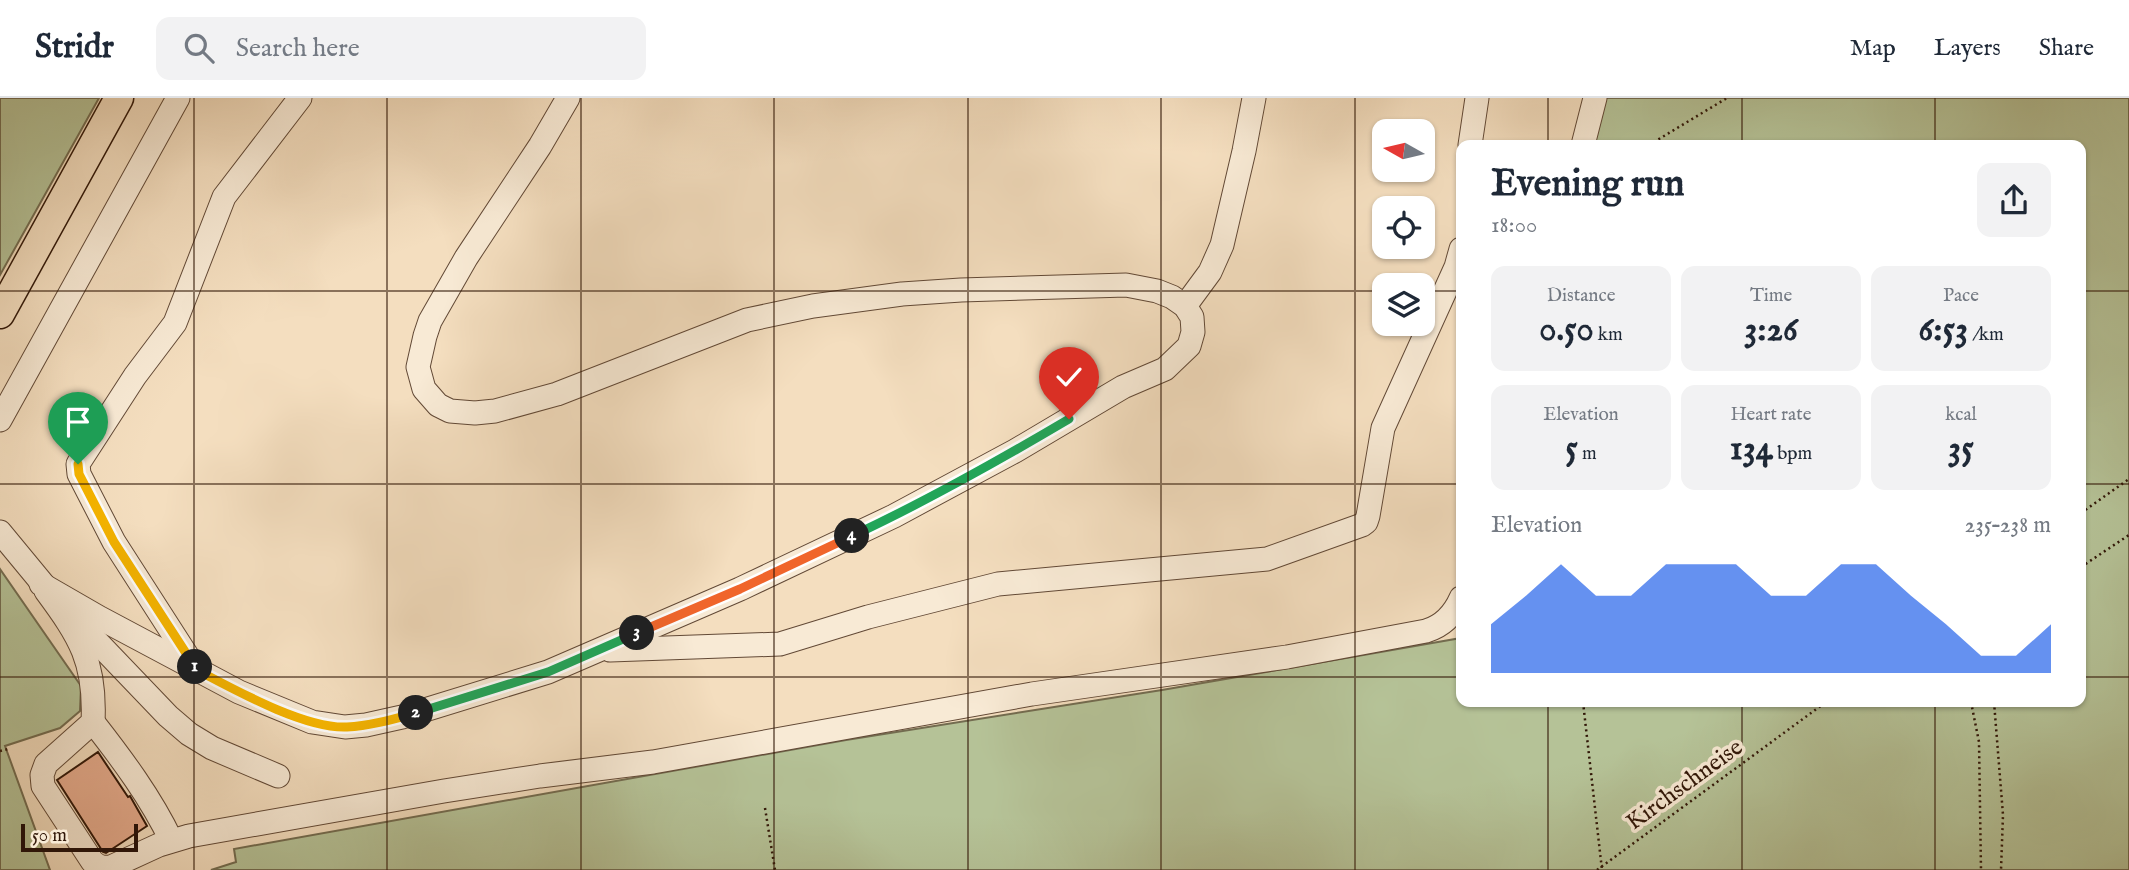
<!DOCTYPE html>
<meta charset="utf-8">
<style>
body{margin:0;font-family:"IM FELL English",serif;background:#f2f2f3;color:#1f2937;height:100vh;display:flex;flex-direction:column;font-size:26px;white-space:nowrap}
*{box-sizing:border-box;margin:0}
p{font-size:23px;color:#747a83}
.icon{flex:none;width:38px;height:38px;fill:none;stroke:currentColor;stroke-width:2;stroke-linecap:round;stroke-linejoin:round}
.map{position:relative;flex:1;overflow:hidden}
.panel{position:absolute;left:1456px;top:42px;width:630px;height:567px;display:flex;flex-direction:column;background:#fff;border-radius:14px;box-shadow:0 2px 5px #0004}
.panel>*{flex:none}
.needle{width:46px;rotate:278deg}
.tools{position:absolute;left:1372px;top:21px;display:grid;gap:14px}
.tools a{display:grid;place-items:center;width:63px;height:63px;border-radius:14px;background:#fff;box-shadow:0 2px 5px #0004;font-size:35px}
.scale{position:absolute;left:21px;bottom:18px;width:117px;box-sizing:border-box;padding-left:7px;border:4px solid #311708;border-top:0;font-size:19px;line-height:24px;white-space:nowrap;color:#311708;-webkit-text-stroke:5px #f8ead5;paint-order:stroke}
.pin{position:absolute;display:grid;place-items:center;width:60px;height:60px;color:#fff;margin:-72px -30px;border-radius:50% 50% 50% 0;rotate:-45deg;box-shadow:0 0 7px #0007}
.pin .icon{rotate:45deg}
.km{position:absolute;width:35px;height:35px;margin:-18px;border-radius:50%;background:#222;color:#fff;font-size:19px;line-height:35px;text-align:center}
.round{display:grid;place-items:center;flex:none;width:74px;height:74px;border-radius:14px;background:#f2f2f3}
.overview{display:flex;align-items:center;justify-content:space-between;height:119px;padding:0 35px}
h1{font-size:38px;font-weight:700;line-height:52px}
.figures{display:grid;grid-template-columns:repeat(3,1fr);gap:10px;height:119px;padding:7px 35px}
.figures div{display:grid;align-content:center;border-radius:14px;background:#f2f2f3;text-align:center}
.figures b{font-size:35px;font-weight:700}
.figures small{font-size:19px;font-weight:400}
.figures p{font-size:19px}
.chart{height:196px;padding:14px 35px}
.chart p{display:flex;justify-content:space-between}
.chart svg{width:100%;height:126px;margin-top:7px;fill:#2563eb;opacity:.7}
header{display:flex;align-items:center;gap:42px;box-sizing:border-box;height:98px;padding:0 35px;background:#fff;border-bottom:2px solid #e0e1e3}
header strong{font-size:33px}
nav{display:flex;gap:38px;margin-inline-start:auto;font-size:24px}
.search{width:490px;height:63px;background:#f2f2f3;display:flex;align-items:center;gap:18px;box-sizing:border-box;padding:0 24px;border-radius:14px;color:#747a83;font-size:26px}
.map>svg:first-child{display:block}
.green{fill:#b5c297;stroke:#736c50;stroke-width:2}
.building{fill:#e6ac8e;stroke:#311708;stroke-width:2}
.lines{fill:none;stroke-linecap:round;stroke-linejoin:round}
.minor-casing{stroke:#624936;stroke-width:25}
.major-casing{stroke:#311708;stroke-width:31}
.path{stroke:#311708;stroke-width:2.5;stroke-dasharray:2 3.5;stroke-linecap:butt}
.minor{stroke:#f8ead5;stroke-width:23}
.major{stroke:#f4debf;stroke-width:28}
.split-1-casing{stroke:#fff;stroke-width:14}
.split-2-casing{stroke:#fff;stroke-width:14}
.split-3-casing{stroke:#fff;stroke-width:14}
.split-4-casing{stroke:#fff;stroke-width:14}
.split-5-casing{stroke:#fff;stroke-width:14}
.split-1{stroke:#f5b400;stroke-width:9}
.split-2{stroke:#f5b400;stroke-width:9}
.split-3{stroke:#22a559;stroke-width:9}
.split-4{stroke:#f0652b;stroke-width:9}
.split-5{stroke:#22a559;stroke-width:9}
.grid{fill:none;stroke:#311708;stroke-width:2;stroke-opacity:0.55}
.labels{text-anchor:middle;stroke-width:7;stroke-linejoin:round;paint-order:stroke}
.street-label{font-size:24px;fill:#311708;stroke:#f8ead5}
</style>
<header>
<strong>Stridr</strong>
<div class="search"><svg class="icon" aria-label="search" viewBox="0 0 24 24"><circle cx="10" cy="10" r="6"/><path d="M15 15l6 6"/></svg>Search here</div>
<nav><a>Map</a><a>Layers</a><a>Share</a></nav>
</header>
<div class="map">
<svg width="2129" height="772" viewBox="0 0 2129 772">
<rect width="100%" height="100%" fill="#f4debf"/>
<filter id="stains"><feTurbulence type="fractalNoise" baseFrequency=".00286" numOctaves="4"/><feColorMatrix values="0 0 0 0 .2 0 0 0 0 .09 0 0 0 0 .02 0 0 0 .5 -.17"/></filter>
<radialGradient id="worn" r=".72"><stop offset=".6" stop-color="#630" stop-opacity="0"/><stop offset="1" stop-color="#630" stop-opacity=".3"/></radialGradient>
<g class="green">
<polygon points="0,0 99,0 0,177"/>
<polygon points="1602,0 2129,0 2129,772 211,772 236,764 234,751 846,642 1162,592 1461,540 1461,604 2081,604 2081,47 1589,47"/>
<polygon points="0,471 81,588 80,613 60,630 5,648 50,772 0,772"/>
</g>
<polygon class="building" points="98,654 128,699 130,698 147,728 106,755 103,754 57,682"/>
<g class="lines">
<defs>
<g id="minor">
<polyline points="1470,47 1477,0"/>
<polyline points="1583,47 1595,0"/>
<polyline points="1185,208 1210,174 1222,147 1244,53 1254,0"/>
<polyline points="0,322 178,0"/>
<polyline points="0,434 52,497"/>
<polyline points="41,486 100,520 239,594 312,624 345,629 366,627 402,619 548,574 740,491 894,418 1015,353 1123,289 1165,271 1189,248 1193,234 1192,219 1185,208 1172,199 1157,193 1126,187 961,192 902,196 813,208 747,222 557,296 495,313 475,315 450,313 438,307 424,291 418,269 425,238 430,223 466,160 540,48 568,0"/>
<path d="M46 493C80 539 96 564 93 624L46 666 42 677 43 688 92 763C98 769 103 770 111 769L159 747 189 738 444 693 540 678 653 664 1032 596 1287 559 1426 533C1443 528 1454 516 1461 500"/>
<polyline points="78,524 168,618 189,636 212,650 278,678"/>
<polyline points="610,552 780,546 868,519 998,486 1267,461 1362,427 1366,424 1368,418 1383,330 1456,169 1461,151"/>
<polyline points="195,570 114,444 79,376 78,366 135,278 175,225 224,99 300,0"/>
<path d="M93 624C122 661 151 700 171 742"/>
</g>
<polyline id="major" points="0,216 119,0"/>
</defs>
<use href="#minor" class="minor-casing"/>
<use href="#major" class="major-casing"/>
<g class="path">
<polyline points="1649,47 1727,0"/>
<polyline points="2081,415 2129,381"/>
<polyline points="2081,469 2129,437"/>
<polyline points="1583,604 1602,772"/>
<polyline points="1971,604 1979,644 1981,772"/>
<polyline points="1994,604 2003,717 2001,772"/>
<polyline points="0,653 8,651"/>
<polyline points="765,710 775,772"/>
<polyline points="1597,772 1826,604"/>
</g>
<use href="#minor" class="minor"/>
<use href="#major" class="major"/>
</g>
<g class="lines">
<defs>
<polyline id="split-1" points="78,366 79,376 114,444 195,569"/>
<path id="split-2" d="M195 569 197 572C235 592 305 631 347 629 370 628 394 621 416 615"/>
<polyline id="split-3" points="416,615 548,574 637,535"/>
<polyline id="split-4" points="637,535 740,491 852,438"/>
<path id="split-5" d="M852 438C927 403 998 363 1069 321"/>
</defs>
<use href="#split-1" class="split-1-casing"/>
<use href="#split-2" class="split-2-casing"/>
<use href="#split-3" class="split-3-casing"/>
<use href="#split-4" class="split-4-casing"/>
<use href="#split-5" class="split-5-casing"/>
<use href="#split-1" class="split-1"/>
<use href="#split-2" class="split-2"/>
<use href="#split-3" class="split-3"/>
<use href="#split-4" class="split-4"/>
<use href="#split-5" class="split-5"/>
</g>
<path class="grid" d="M194 0V772M387 0V772M581 0V772M774 0V772M968 0V772M1161 0V772M1355 0V772M1548 0V47M1742 0V47M1935 0V47M0 193H1384M1423 193H1461M2081 193H2129M0 386H1461M2081 386H2129M0 579H1461M2081 579H2129M1548 604V772M1742 604V772M1935 604V772"/>
<g class="labels">
<g class="street-label">
<text transform="translate(1684 686) rotate(-36)" y="8">Kirchschneise</text>
</g>
</g>
<rect width="100%" height="100%" filter="url(#stains)"/>
<rect width="100%" height="100%" fill="url(#worn)"/>
</svg>
<div class="tools">
<a><svg class="needle" viewBox="-14 -14 28 28"><path d="M0-13l5 13h-10z" fill="#e53935"/><path d="M0 13l5-13h-10z" fill="#747a83"/></svg></a>
<a><svg class="icon" aria-label="locate" viewBox="0 0 24 24"><circle cx="12" cy="12" r="6"/><path d="M12 2v4M12 18v4M2 12h4M18 12h4"/></svg></a>
<a><svg class="icon" aria-label="layers" viewBox="0 0 24 24"><path d="M12 4l9 5-9 5-9-5zM3 14l9 5 9-5"/></svg></a>
</div>
<div class="scale">50 m</div>
<div class="pin" style="left:78px;top:366px;background:#1e9e55"><svg class="icon" aria-label="arrive" viewBox="0 0 24 24"><path d="M6 21V4h12l-3 4 3 4H6"/></svg></div>
<div class="pin" style="left:1069px;top:321px;background:#d93025"><svg class="icon" aria-label="check" viewBox="0 0 24 24"><path d="M5 12l5 5 9-10"/></svg></div>
<b class="km" style="left:195px;top:569px">1</b>
<b class="km" style="left:416px;top:615px">2</b>
<b class="km" style="left:637px;top:535px">3</b>
<b class="km" style="left:852px;top:438px">4</b>
<section class="panel">
<div class="overview"><div><h1>Evening run</h1><p>18:00</p></div><a class="round"><svg class="icon" aria-label="share" viewBox="0 0 24 24"><path d="M12 15V3M7 8l5-5 5 5M5 13v7h14v-7"/></svg></a></div>
<div class="figures">
<div><p>Distance</p><b>0.50<small> km</small></b></div>
<div><p>Time</p><b>3:26</b></div>
<div><p>Pace</p><b>6:53<small> /km</small></b></div>
</div>
<div class="figures">
<div><p>Elevation</p><b>5<small> m</small></b></div>
<div><p>Heart rate</p><b>134<small> bpm</small></b></div>
<div><p>kcal</p><b>35</b></div>
</div>
<div class="chart"><p><span>Elevation</span>235–238 m</p>
<svg viewBox="0 0 160 44" preserveAspectRatio="none"><path d="M0 44V27L10 17L20 6L30 17L40 17L50 6L60 6L70 6L80 17L90 17L100 6L110 6L120 17L130 27L140 38L150 38L160 27V44z"/></svg>
</div>
</section>
</div>
